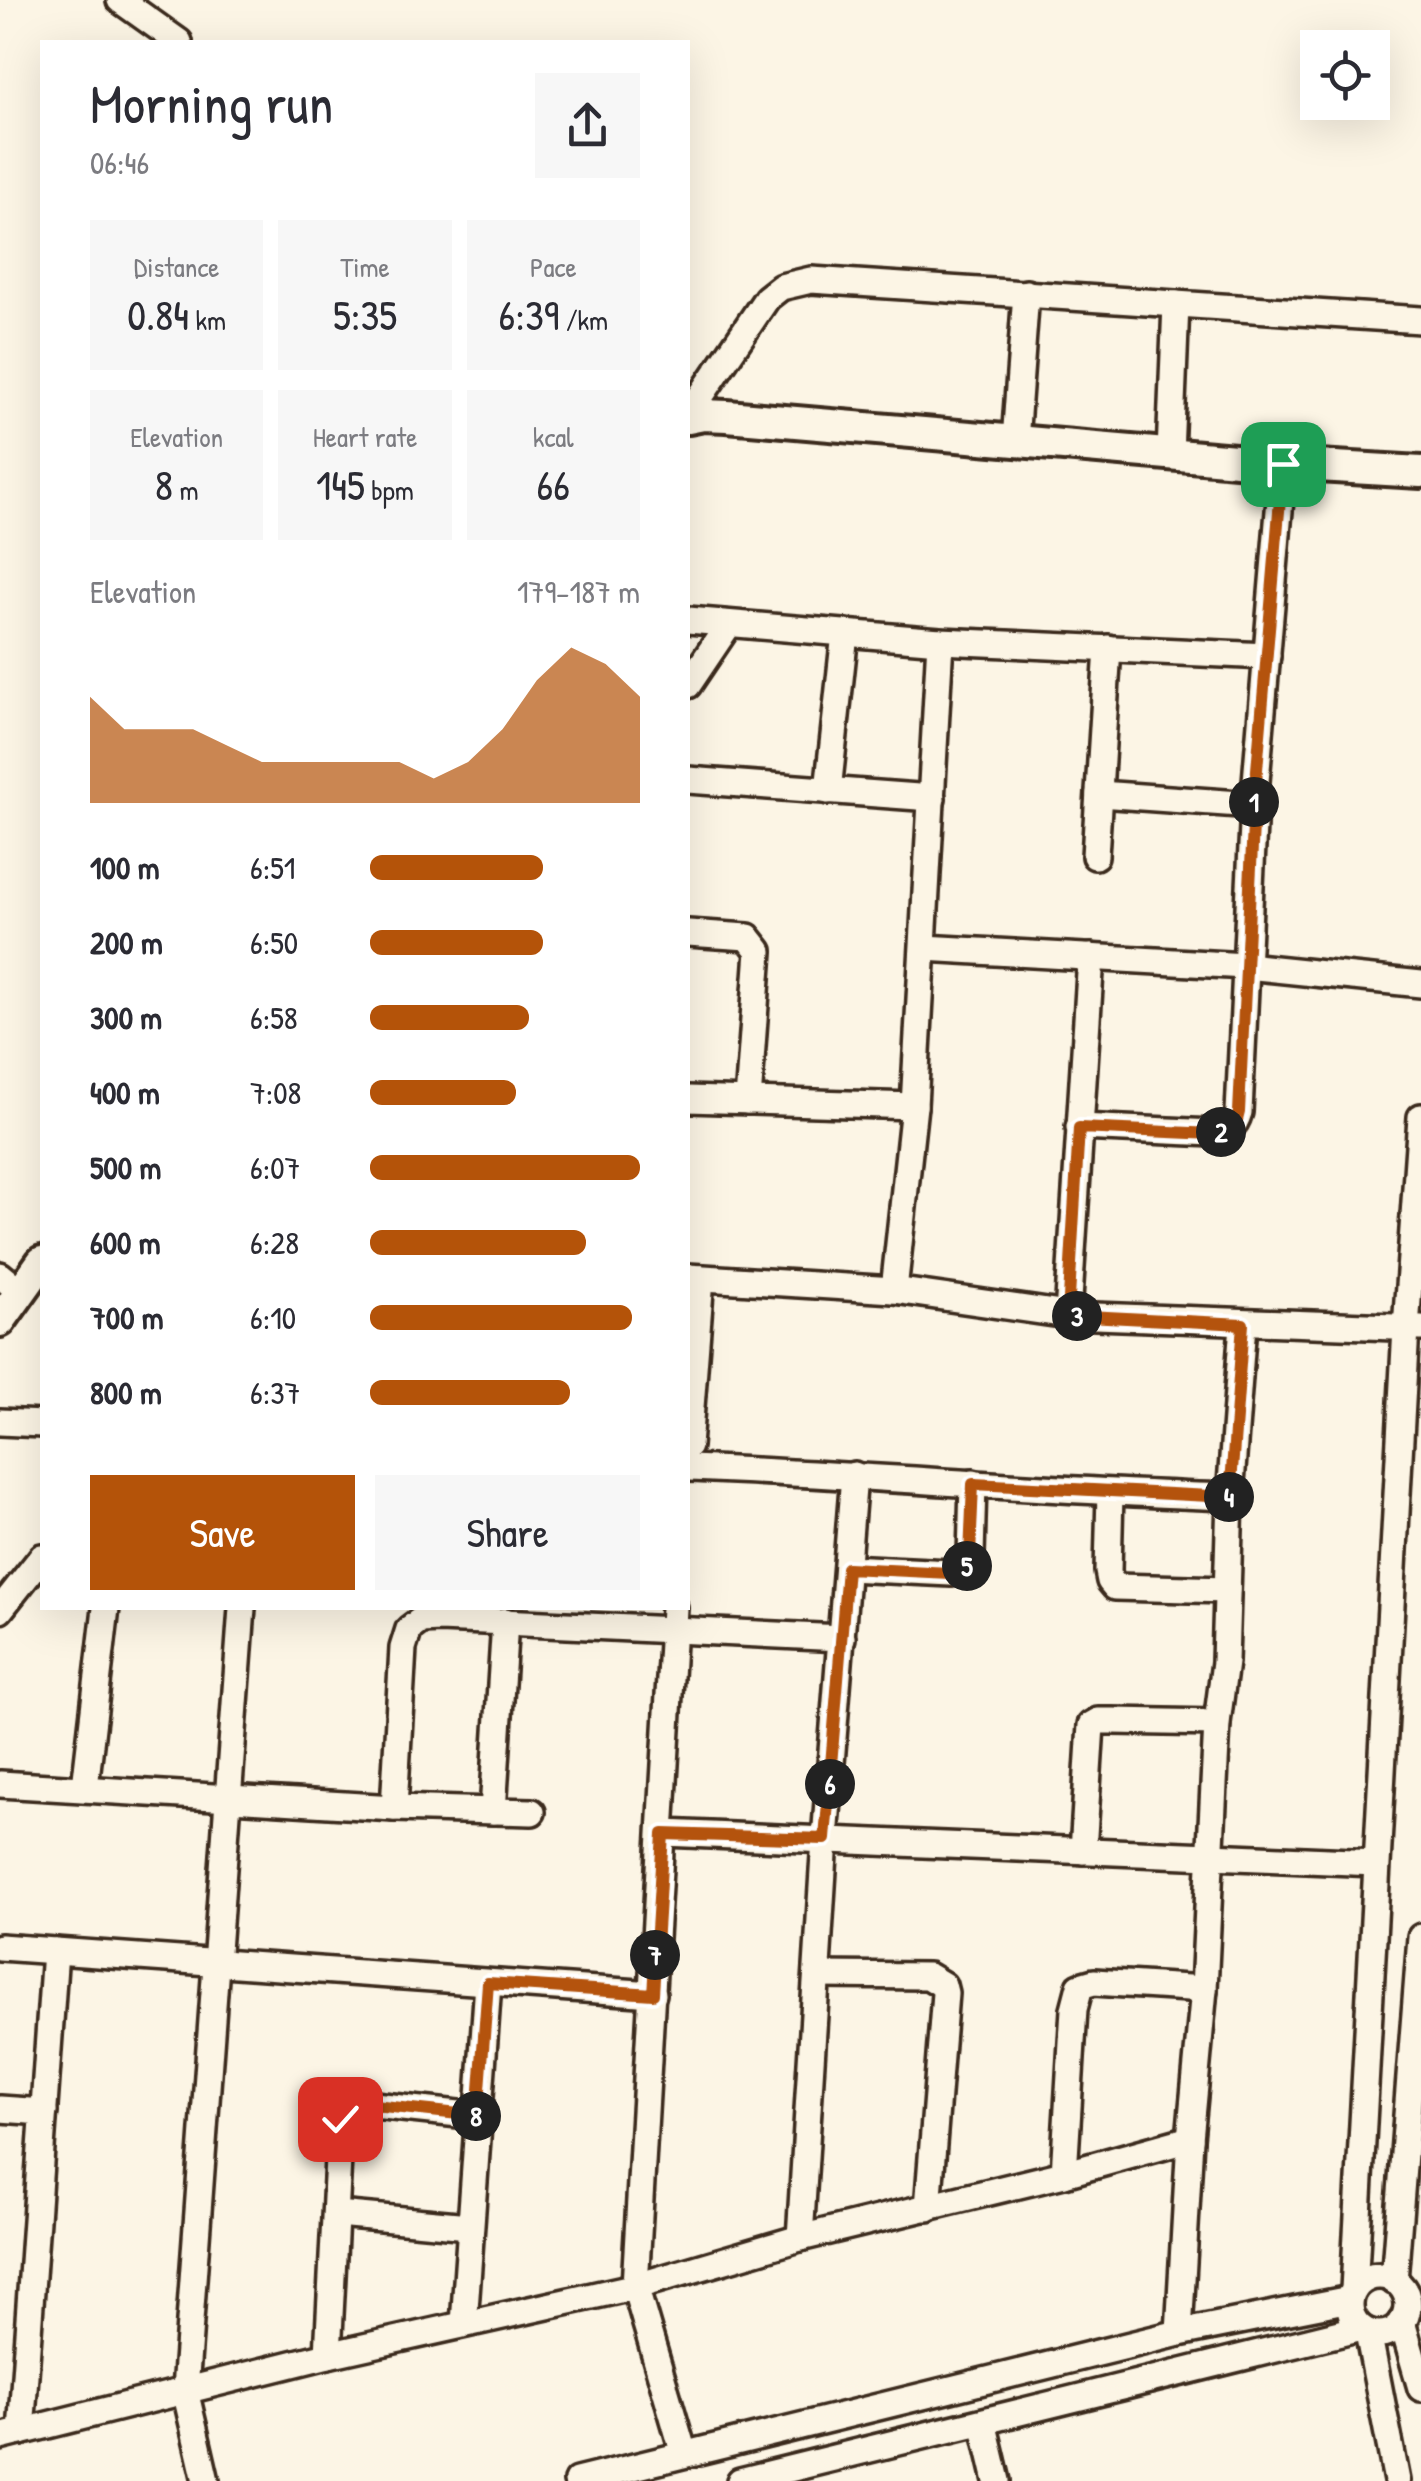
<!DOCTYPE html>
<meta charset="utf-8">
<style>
body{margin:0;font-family:"Patrick Hand",sans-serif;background:#f7f7f7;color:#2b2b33;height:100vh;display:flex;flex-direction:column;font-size:38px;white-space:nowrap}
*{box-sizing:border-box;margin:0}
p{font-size:32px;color:#7c7c81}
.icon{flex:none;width:55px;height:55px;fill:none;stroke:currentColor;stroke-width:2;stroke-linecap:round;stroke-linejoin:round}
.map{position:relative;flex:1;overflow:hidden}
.drawer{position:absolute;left:40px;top:40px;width:650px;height:1570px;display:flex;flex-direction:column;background:#fff;border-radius:0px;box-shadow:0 10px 40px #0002}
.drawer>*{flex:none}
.buttons{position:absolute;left:1300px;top:30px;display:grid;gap:20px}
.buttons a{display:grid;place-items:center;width:90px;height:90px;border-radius:0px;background:#fff;box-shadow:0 10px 40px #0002;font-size:50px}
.pin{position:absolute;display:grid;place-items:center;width:85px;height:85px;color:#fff;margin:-42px;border-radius:20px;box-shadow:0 5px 15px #0006}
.km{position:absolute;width:50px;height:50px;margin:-25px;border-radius:50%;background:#222;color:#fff;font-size:28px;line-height:50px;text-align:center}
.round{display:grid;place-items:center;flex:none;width:105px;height:105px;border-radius:0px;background:#f7f7f7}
.overview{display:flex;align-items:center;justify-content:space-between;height:170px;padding:0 50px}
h1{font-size:55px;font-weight:600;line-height:75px}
.figures{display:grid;grid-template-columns:repeat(3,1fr);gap:15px;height:170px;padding:10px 50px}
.figures div{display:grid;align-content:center;border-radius:0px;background:#f7f7f7;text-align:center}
.figures b{font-size:42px;font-weight:600}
.figures small{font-size:28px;font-weight:400}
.figures p{font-size:28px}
.chart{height:280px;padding:20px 50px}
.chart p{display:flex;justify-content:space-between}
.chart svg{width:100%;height:180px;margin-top:10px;fill:#b45309;opacity:.7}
.cta{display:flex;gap:20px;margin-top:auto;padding:20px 50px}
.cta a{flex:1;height:115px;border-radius:0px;background:#b45309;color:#fff;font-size:40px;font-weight:600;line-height:115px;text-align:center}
.cta a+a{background:#f7f7f7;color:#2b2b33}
ul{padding:0 50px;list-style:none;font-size:32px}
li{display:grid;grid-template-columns:160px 120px 1fr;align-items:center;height:75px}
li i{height:25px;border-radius:12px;background:#b45309}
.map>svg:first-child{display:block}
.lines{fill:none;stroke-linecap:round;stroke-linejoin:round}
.minor-casing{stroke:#3b2a1e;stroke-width:32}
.tertiary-casing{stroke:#3b2a1e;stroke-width:38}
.minor{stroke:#fcf5e5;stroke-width:25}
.tertiary{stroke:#fcf5e5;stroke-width:30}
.route-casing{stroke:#fff;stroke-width:20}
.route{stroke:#b45309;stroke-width:12}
</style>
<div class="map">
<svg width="1421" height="2481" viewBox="0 0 1421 2481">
<rect width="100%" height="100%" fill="#fcf5e5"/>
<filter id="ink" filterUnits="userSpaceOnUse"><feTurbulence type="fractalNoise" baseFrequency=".01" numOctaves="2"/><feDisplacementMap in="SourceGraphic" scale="20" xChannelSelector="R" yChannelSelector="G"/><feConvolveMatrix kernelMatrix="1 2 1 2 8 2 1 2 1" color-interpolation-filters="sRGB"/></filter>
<g filter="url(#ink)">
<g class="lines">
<defs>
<g id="minor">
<polyline points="120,0 179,42"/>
<polyline points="688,415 767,298 781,287 811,280 1421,320"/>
<polyline points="1015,441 1026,293"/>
<polyline points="1170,454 1176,304"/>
<polyline points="688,620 940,641 1267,656"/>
<polyline points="688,685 729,624"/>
<polyline points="688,780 932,798"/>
<polyline points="828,791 845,633"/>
<polyline points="1099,794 1254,805"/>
<polyline points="1095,856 1108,648"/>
<polyline points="688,933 748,937 759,951 748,1101"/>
<polyline points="924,948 1246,966 1421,984"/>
<polyline points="688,1099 914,1106"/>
<path d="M1079 1127 1214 1133C1229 1131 1235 1126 1239 1112L1254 805 1283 464"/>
<polyline points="0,1275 22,1293"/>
<polyline points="688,1277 894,1290 1068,1315 1421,1328"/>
<polyline points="894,1290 914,1106 940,641"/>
<polyline points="1068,1315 1091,957"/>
<polyline points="0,1422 42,1424"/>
<polyline points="688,1446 701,1278"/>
<path d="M688 1468C868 1475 1049 1491 1230 1497"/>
<polyline points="1110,1493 1108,1571 1110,1581 1115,1587 1227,1590"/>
<polyline points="847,1568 951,1573 962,1570 971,1556 973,1483"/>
<polyline points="674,1608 635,2286 684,2454"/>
<polyline points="0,1610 42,1557"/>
<polyline points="0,1784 394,1808 532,1812"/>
<polyline points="85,1787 106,1608"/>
<polyline points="394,1808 403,1648 409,1629 421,1620 440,1619 842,1638"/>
<polyline points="493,1811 505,1621"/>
<polyline points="663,1833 1376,1863"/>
<polyline points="1083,1851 1091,1725 1098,1721 1113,1721 1217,1723"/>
<polyline points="0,1947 653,1994"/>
<polyline points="818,1975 928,1976 943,1985 945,1993 928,2208"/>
<polyline points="0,2109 44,2112"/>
<polyline points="1064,2174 1074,2009 1080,1986 1094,1982 1204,1989"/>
<polyline points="337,2214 469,2226"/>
<polyline points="800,2238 825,1839 854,1475"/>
<circle cx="1379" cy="2305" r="29"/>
<polyline points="1394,2281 1421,1937"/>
<polyline points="1354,2290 1406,1328 1421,1117"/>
<polyline points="1402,2322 1421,2388"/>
<polyline points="464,2324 488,1983"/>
<polyline points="1368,2332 1397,2481"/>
<polyline points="1179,2333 1190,2139 1204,1989 1217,1723 1225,1662 1230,1497 1243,1324"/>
<polyline points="328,2355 340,2119 344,2110 364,2104 478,2116"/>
<polyline points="983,2422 997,2481"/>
<polyline points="21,2432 55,1951"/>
<polyline points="0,2437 328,2355 637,2286 800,2238 1064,2174 1190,2139"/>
<polyline points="206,2481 185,2390 242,1608"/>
<polyline points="577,2481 1179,2333 1350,2299"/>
<polyline points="740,2481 1361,2328"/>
</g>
<g id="tertiary">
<polyline points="688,418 703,415 727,416 1283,464 1421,472"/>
<polyline points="0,1321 42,1262"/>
</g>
</defs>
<use href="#minor" class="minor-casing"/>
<use href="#tertiary" class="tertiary-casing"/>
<use href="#minor" class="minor"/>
<use href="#tertiary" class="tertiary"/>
</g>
</g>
<g class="lines" filter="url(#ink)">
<defs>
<polyline id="route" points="340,2119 344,2110 364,2104 478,2116 488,1983 653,1994 663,1834 825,1839 847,1568 950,1573 962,1570 970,1556 973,1484 1230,1497 1243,1324 1068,1315 1079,1128 1214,1134 1236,1124 1239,1112 1254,805 1283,464"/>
</defs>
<use href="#route" class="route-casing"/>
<use href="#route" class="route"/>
</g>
</svg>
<div class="buttons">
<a><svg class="icon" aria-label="locate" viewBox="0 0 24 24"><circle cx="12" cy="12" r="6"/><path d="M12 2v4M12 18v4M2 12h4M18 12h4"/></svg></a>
</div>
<div class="pin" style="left:1283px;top:464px;background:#1e9e55"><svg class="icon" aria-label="arrive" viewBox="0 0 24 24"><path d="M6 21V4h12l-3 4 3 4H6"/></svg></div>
<div class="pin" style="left:340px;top:2119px;background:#d93025"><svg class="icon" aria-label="check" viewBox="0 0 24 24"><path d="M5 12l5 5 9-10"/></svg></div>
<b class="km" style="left:1254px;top:802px">1</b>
<b class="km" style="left:1221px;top:1132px">2</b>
<b class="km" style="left:1077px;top:1316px">3</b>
<b class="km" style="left:1229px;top:1497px">4</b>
<b class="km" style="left:967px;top:1566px">5</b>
<b class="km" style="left:830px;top:1784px">6</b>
<b class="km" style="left:655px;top:1955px">7</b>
<b class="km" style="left:476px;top:2116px">8</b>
<section class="drawer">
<div class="overview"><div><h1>Morning run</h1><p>06:46</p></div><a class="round"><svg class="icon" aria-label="share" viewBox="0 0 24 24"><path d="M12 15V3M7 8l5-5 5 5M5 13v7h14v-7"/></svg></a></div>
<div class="figures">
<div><p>Distance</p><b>0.84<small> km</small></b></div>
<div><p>Time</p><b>5:35</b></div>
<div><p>Pace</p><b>6:39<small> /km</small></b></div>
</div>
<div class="figures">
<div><p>Elevation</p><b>8<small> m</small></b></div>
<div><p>Heart rate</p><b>145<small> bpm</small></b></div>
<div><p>kcal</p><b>66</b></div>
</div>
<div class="chart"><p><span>Elevation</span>179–187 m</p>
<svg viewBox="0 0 160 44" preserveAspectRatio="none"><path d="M0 44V18L10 26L20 26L30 26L40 30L50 34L60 34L70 34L80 34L90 34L100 38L110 34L120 26L130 14L140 6L150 10L160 18V44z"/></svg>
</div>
<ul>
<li><b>100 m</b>6:51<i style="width:64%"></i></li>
<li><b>200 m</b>6:50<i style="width:64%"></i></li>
<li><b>300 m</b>6:58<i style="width:59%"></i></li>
<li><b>400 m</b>7:08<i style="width:54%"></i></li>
<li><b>500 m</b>6:07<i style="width:100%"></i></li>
<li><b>600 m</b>6:28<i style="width:80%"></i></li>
<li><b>700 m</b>6:10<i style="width:97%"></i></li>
<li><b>800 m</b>6:37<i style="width:74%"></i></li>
</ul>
<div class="cta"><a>Save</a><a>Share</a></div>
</section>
</div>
